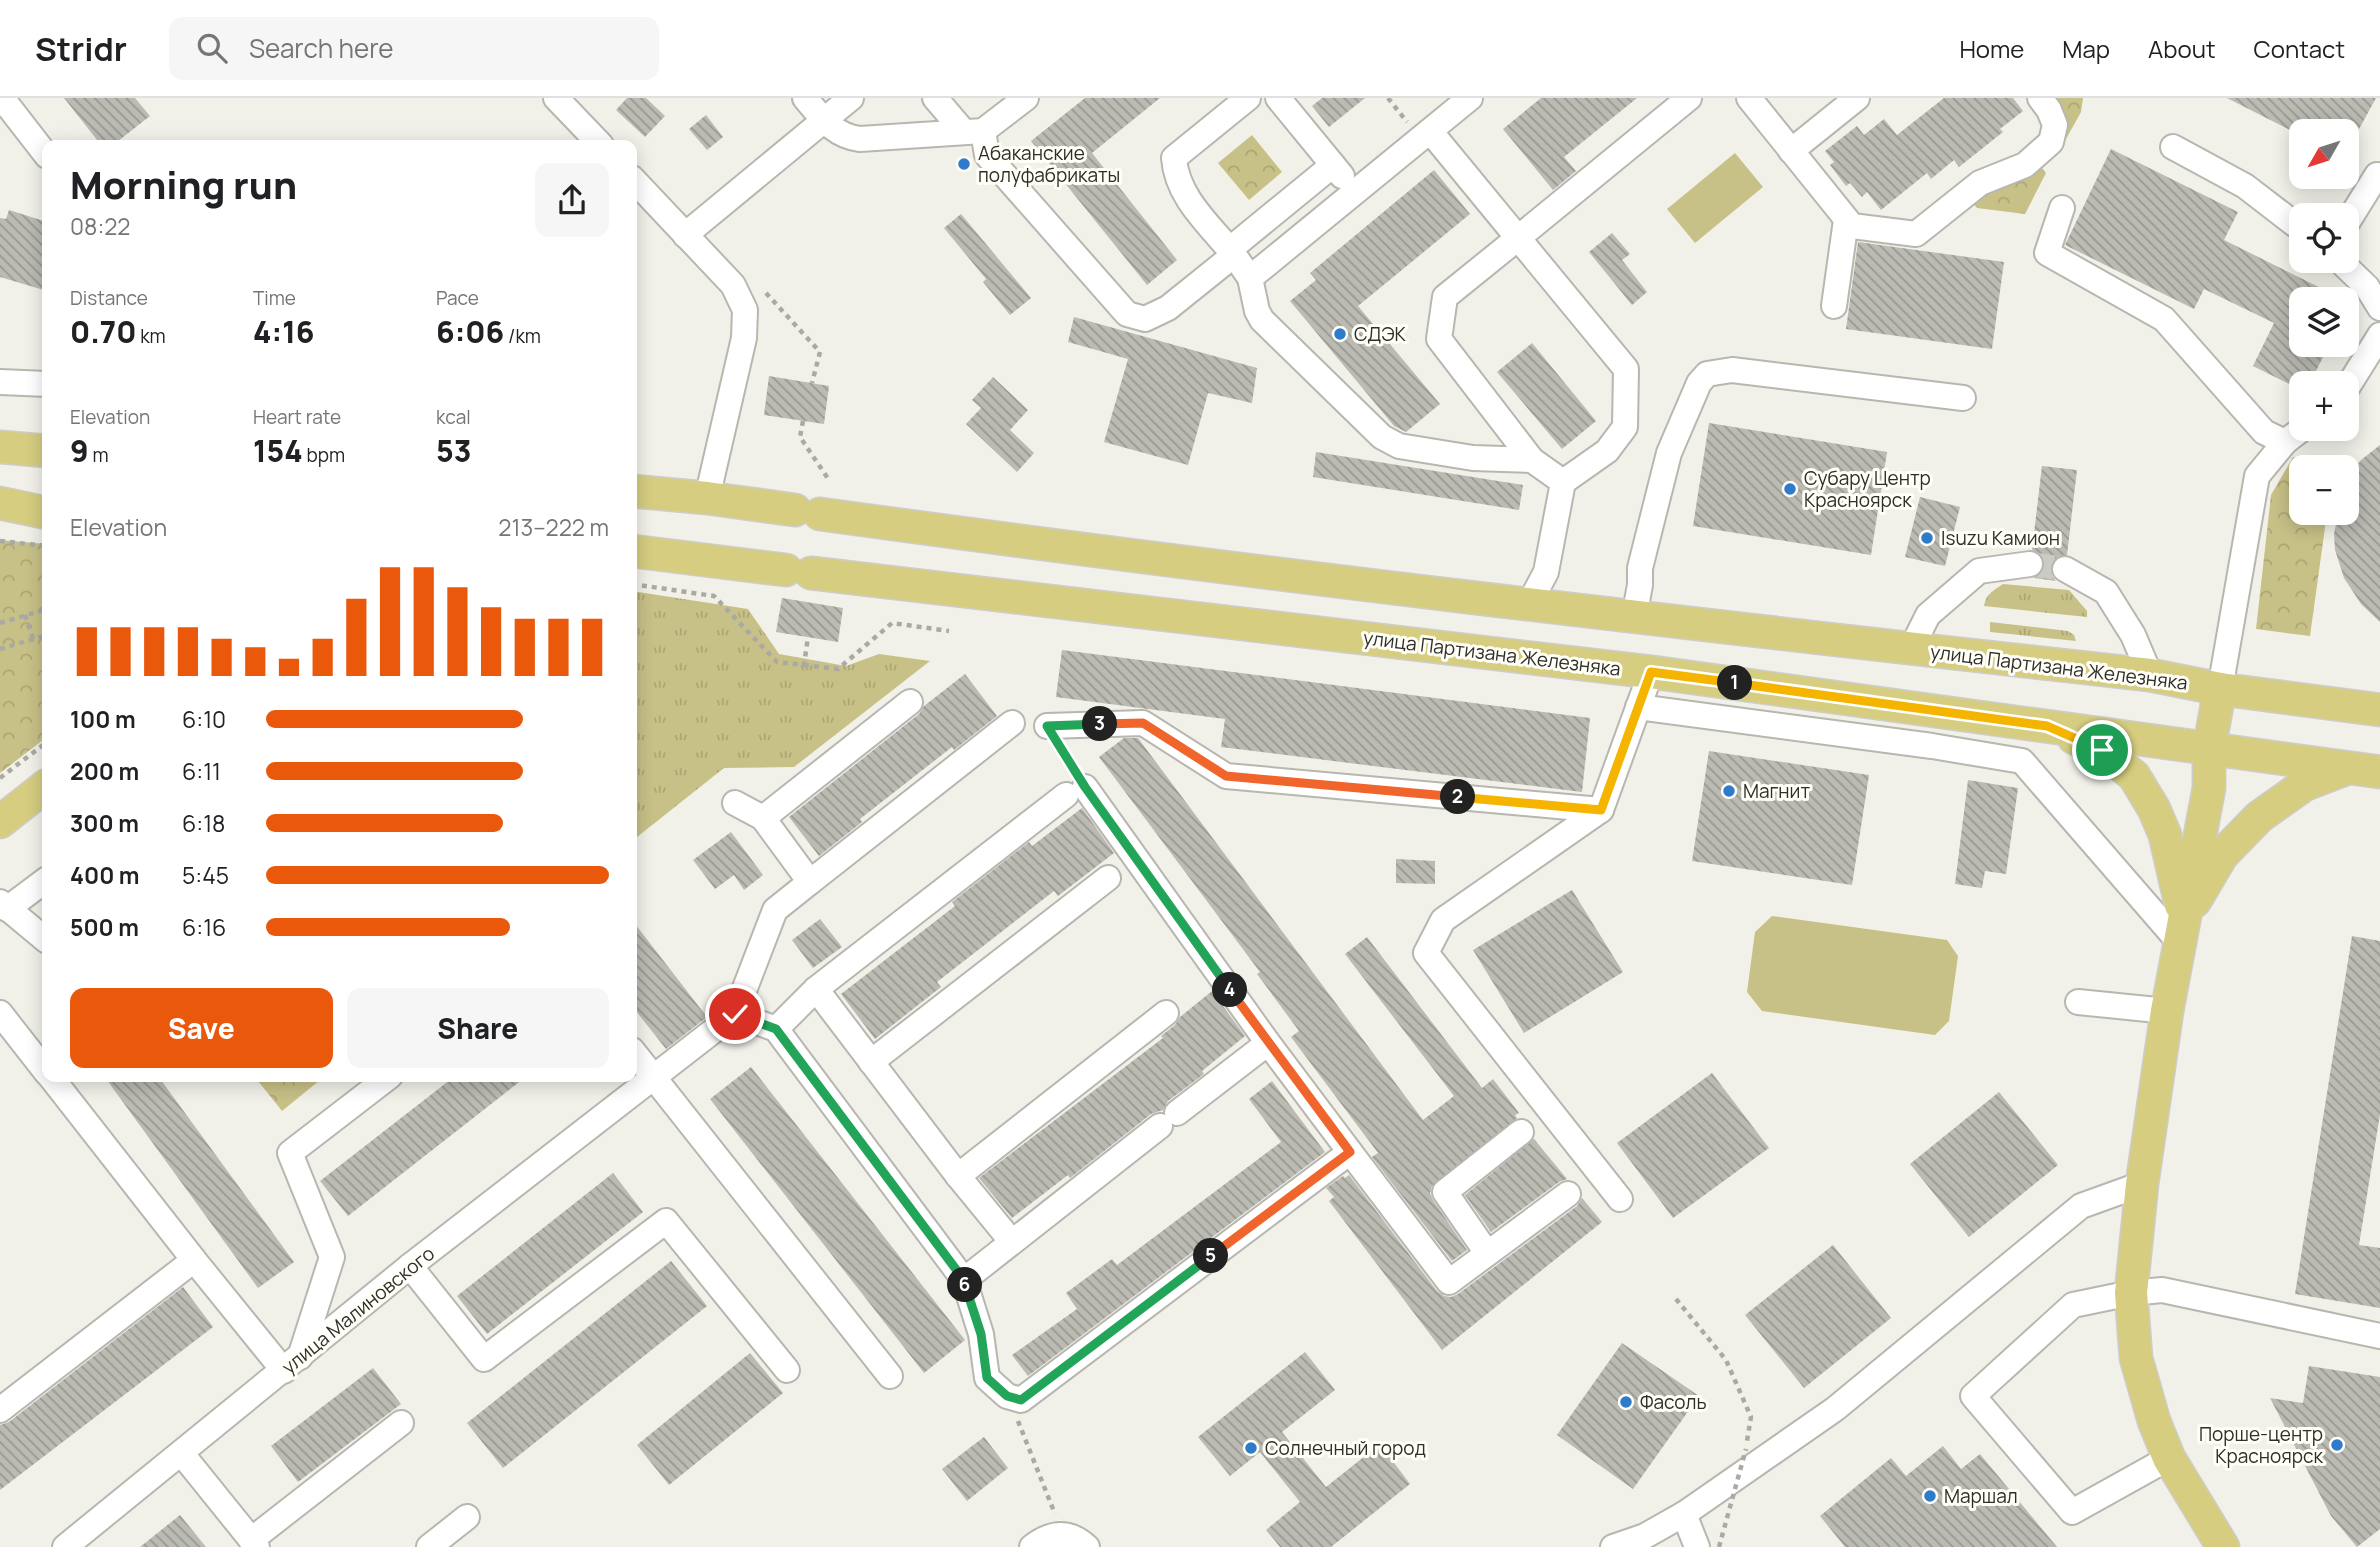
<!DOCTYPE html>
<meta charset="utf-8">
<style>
body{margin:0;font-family:Manrope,sans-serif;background:#f6f6f6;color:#202124;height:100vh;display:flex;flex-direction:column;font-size:26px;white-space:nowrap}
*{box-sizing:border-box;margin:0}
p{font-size:23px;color:#757577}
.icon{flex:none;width:38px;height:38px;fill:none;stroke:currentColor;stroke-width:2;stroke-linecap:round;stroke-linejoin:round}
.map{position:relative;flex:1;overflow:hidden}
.details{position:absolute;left:42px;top:42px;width:595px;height:942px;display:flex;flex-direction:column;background:#fff;border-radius:14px;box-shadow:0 4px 18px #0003}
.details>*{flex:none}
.needle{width:46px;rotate:231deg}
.fabs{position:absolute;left:2289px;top:21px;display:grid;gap:14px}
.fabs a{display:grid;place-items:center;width:70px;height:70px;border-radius:14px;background:#fff;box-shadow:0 4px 18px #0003;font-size:35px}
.pin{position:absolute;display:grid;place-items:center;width:60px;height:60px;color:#fff;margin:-30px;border:4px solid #fff;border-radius:50%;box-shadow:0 2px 7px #0007}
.km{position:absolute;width:35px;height:35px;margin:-18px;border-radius:50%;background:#222;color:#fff;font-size:19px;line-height:35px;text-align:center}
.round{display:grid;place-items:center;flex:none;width:74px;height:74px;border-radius:14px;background:#f6f6f6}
.overview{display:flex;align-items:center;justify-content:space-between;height:119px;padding:0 28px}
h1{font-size:38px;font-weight:800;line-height:52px}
.figures{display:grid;grid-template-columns:repeat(3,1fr);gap:10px;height:119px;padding:7px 28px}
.figures div{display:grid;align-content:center}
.figures b{font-size:30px;font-weight:800}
.figures small{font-size:19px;font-weight:400}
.figures p{font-size:19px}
.chart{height:196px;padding:14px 28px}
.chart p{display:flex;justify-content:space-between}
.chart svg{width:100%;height:126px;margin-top:7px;stroke:#ea580c;stroke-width:6}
.primary-button{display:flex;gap:14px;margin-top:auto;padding:14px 28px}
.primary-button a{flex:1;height:80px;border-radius:14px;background:#ea580c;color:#fff;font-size:28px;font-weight:800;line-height:80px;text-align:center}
.primary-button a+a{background:#f6f6f6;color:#202124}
ul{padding:0 28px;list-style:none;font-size:23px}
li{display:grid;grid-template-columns:112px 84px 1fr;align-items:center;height:52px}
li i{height:18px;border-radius:9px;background:#ea580c}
header{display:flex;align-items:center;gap:42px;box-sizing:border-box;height:98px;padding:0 35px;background:#fff;border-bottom:2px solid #e0e0e0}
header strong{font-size:33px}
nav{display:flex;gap:38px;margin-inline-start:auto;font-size:24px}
.search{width:490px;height:63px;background:#f6f6f6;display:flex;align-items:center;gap:18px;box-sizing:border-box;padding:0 24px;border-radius:14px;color:#757577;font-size:26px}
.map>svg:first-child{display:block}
.grass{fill:url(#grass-tufts)}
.park{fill:url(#park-crowns)}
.pitch{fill:#c7c187}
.building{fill:url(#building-back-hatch)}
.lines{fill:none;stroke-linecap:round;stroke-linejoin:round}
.minor-tunnel{stroke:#cbcac3;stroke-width:24;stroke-dasharray:24 12;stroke-linecap:butt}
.minor-casing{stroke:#b7b6af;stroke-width:28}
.major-casing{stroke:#cdcdcc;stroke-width:35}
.path{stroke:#aaa9a3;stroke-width:4.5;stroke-dasharray:5 5;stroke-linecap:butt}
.minor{stroke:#fff;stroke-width:24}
.major{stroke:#d6cd80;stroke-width:32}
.path-bridge{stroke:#aaa9a3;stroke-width:4.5;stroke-dasharray:5 5;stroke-linecap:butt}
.split-1-casing{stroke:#fff;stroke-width:14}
.split-2-casing{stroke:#fff;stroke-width:14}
.split-3-casing{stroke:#fff;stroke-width:14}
.split-4-casing{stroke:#fff;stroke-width:14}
.split-5-casing{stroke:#fff;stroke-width:14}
.split-6-casing{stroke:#fff;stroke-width:14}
.split-7-casing{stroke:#fff;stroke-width:14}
.split-1{stroke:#f5b400;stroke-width:9}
.split-2{stroke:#f5b400;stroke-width:9}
.split-3{stroke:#f0652b;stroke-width:9}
.split-4{stroke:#22a559;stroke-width:9}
.split-5{stroke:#f0652b;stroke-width:9}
.split-6{stroke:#22a559;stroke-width:9}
.split-7{stroke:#22a559;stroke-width:9}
.poi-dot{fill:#2e7bcb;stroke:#fffef7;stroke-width:2.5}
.labels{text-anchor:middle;stroke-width:6;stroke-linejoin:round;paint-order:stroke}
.poi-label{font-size:19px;fill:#2e2e2b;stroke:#fffef7;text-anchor:start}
.street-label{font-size:19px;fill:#2e2e2b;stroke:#fffef7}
</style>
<header>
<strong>Stridr</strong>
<div class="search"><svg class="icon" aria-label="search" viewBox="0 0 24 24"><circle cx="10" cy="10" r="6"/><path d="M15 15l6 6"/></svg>Search here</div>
<nav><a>Home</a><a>Map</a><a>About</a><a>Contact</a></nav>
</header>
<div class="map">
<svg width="2380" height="1449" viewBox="0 0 2380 1449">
<defs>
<pattern id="grass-tufts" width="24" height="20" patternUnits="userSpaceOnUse" patternTransform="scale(1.75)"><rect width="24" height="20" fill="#c7c187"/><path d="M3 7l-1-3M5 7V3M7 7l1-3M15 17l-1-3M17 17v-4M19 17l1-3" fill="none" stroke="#aba675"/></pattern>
<pattern id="park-crowns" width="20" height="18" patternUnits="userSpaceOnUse" patternTransform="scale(1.75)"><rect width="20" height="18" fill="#c7c187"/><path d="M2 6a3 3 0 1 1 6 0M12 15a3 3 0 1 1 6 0" fill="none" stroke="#aba675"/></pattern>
<pattern id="building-back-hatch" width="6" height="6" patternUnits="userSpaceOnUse" patternTransform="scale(1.75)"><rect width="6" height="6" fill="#bbbab3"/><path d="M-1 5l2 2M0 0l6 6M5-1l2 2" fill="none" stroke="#989892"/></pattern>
</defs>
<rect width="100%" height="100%" fill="#f2f1e9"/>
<g class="grass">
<path d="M2003 486 2069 492 2087 513V519L1984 508C1986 496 1994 492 2003 486Z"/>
<polygon points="632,493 748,511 779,556 846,568 879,556 930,563 794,669 724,670 632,743"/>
<polygon points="1990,524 2068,533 2074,537 2076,543 1990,534"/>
</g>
<g class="park">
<path d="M2056 0H2083L2081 14 2066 41C2068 24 2067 14 2056 0Z"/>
<polygon points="1252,37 1282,74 1249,102 1218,65"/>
<polygon points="2039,67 2046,75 2025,116 1977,110 1973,105 1987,94"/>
<polygon points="2293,359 2333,369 2301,369 2301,415 2327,415 2310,538 2256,531 2271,397"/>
<polygon points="0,442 47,446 47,639 0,675"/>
<polygon points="254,978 325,978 282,1013"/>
</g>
<g class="pitch">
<polygon points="1735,55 1763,89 1695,145 1667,111"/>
<polygon points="1772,818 1947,842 1958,858 1949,923 1935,937 1762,913 1747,894 1755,834"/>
</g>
<g class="building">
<polygon points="64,0 135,0 150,18 113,47 101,47"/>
<polygon points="627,0 646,0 665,18 645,39 616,12"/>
<polygon points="1085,0 1160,0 1092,55 1177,162 1147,187 1031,43"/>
<polygon points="1322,0 1365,0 1329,29 1312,8"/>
<polygon points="1541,0 1637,0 1564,59 1576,73 1553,92 1503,31"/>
<polygon points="1944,0 2013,0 2023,13 2000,31 2003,34 1959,69 1954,62 1931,81 1927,75 1881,112 1867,94 1862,99 1850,85 1846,88 1830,67 1834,64 1825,53 1857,28 1864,37 1884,21 1897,37"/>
<polygon points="2227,0 2376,0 2358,33 2292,33"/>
<polygon points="706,17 723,39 707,52 689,31"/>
<polygon points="2111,51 2238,114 2224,142 2343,201 2301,201 2301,247 2329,247 2310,285 2301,285 2301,292 2253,268 2274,225 2204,191 2194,211 2065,147"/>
<polygon points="1434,72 1470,116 1358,208 1440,306 1406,334 1394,328 1290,203 1316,182 1310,175"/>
<polygon points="9,112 47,124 47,193 0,179 0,120 6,121"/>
<polygon points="961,116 1031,200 1010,217 983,184 986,181 944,130"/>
<polygon points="1612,135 1630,156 1622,162 1647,194 1632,207 1589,154"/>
<polygon points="1858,144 2004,164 1992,251 1846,231"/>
<polygon points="1074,219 1257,270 1252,305 1208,295 1188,367 1104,344 1128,261 1068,244"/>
<polygon points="1532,245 1596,323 1562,351 1497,274"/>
<polygon points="769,278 829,288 824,326 764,317"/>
<polygon points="993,279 1028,312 1010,332 1034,355 1017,374 966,326 981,310 972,302"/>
<polygon points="1709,325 1887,354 1871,457 1693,428"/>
<polygon points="2380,347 2380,524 2361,506 2344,480 2335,452 2334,436 2338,415 2347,415 2347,380 2361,362"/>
<polygon points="1316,354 1523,387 1519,412 1313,379"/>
<polygon points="2042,368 2077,372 2067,457 2057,459 2050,471 2052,478 2056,483 2034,480 2043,472 2045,465 2041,456 2032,452"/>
<polygon points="1920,399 1960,409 1945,468 1905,459"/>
<polygon points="782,500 843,510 838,544 776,534"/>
<polygon points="1062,552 1590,620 1582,694 1221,649 1225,621 1056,599"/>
<polygon points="965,576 997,618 954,652 952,649 860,721 862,724 819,758 789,719 919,616 924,608"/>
<polygon points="1124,640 1138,640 1423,1022 1454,998 1345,856 1367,839 1482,990 1493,981 1519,1015 1515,1017 1517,1020 1432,1088 1430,1095 1433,1102 1467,1152 1452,1163 1372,1059 1378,1055 1291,939 1299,933 1257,876 1260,874 1099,659"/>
<polygon points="1709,653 1869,677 1852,787 1692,763"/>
<polygon points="1968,682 2018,690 2006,776 1985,773 1982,790 1955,786"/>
<polygon points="1082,710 1114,755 1058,798 1054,793 937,884 941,889 875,941 841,896 955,808 952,804 1029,744 1032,748"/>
<polygon points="731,734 763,777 744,792 734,777 715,791 693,762"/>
<polygon points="1396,761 1435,763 1435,786 1396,785"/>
<polygon points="1572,792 1623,874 1524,935 1473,852"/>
<polygon points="820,821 842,849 813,870 792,842"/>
<polygon points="632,822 707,919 666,951 632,908"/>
<polygon points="2352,838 2380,843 2380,1016 2359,1147 2380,1150 2380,1210 2295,1196"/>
<polygon points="1212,893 1245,938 1202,973 1204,976 1168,1003 1163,1012 1151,1016 1070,1080 1068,1077 1012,1120 979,1080 1163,940 1161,938 1175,927 1180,919"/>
<polygon points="751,969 965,1242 924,1275 710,1001"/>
<polygon points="1712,975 1769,1050 1673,1120 1617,1045"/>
<polygon points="104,978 158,978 294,1164 258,1190"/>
<polygon points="455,978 527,978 348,1118 320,1083"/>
<polygon points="1272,983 1325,1054 1028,1278 1012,1257 1077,1211 1066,1195 1112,1161 1117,1167 1281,1044 1249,1001"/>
<polygon points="1999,994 2058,1067 1969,1139 1910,1066"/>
<polygon points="1534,1041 1567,1081 1559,1084 1491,1134 1465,1097"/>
<polygon points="613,1075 643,1114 487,1236 457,1198"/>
<polygon points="1349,1077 1437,1193 1444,1198 1451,1199 1458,1196 1577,1108 1582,1100 1602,1124 1442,1252 1329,1103 1334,1099 1326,1090 1343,1078 1345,1080"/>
<polygon points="1833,1147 1891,1220 1804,1290 1745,1217"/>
<polygon points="671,1163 707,1208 503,1370 467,1325"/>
<polygon points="183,1189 213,1229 0,1392 0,1327 9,1324"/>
<polygon points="1622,1245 1699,1298 1633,1391 1557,1337"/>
<polygon points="1305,1254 1335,1292 1282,1334 1326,1389 1380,1346 1410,1386 1331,1449 1280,1449 1266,1432 1300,1404 1260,1354 1230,1378 1198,1339"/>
<polygon points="750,1255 783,1295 669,1387 637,1347"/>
<polygon points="2309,1268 2380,1279 2380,1431 2357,1449 2331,1418 2270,1300 2303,1305"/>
<polygon points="373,1270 401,1306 298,1384 271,1348"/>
<polygon points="984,1339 1008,1370 967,1403 942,1371"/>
<polygon points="1943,1348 1961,1371 1980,1356 2057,1449 1845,1449 1820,1418 1891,1360 1906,1378"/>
<polygon points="180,1417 206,1449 140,1449"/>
</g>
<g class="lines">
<polyline class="minor-tunnel" points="2030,466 2065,471"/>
<defs>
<g id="minor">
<polyline points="2,0 47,58"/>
<polyline points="556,0 601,47"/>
<path d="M805 0C821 19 834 38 860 41L983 33 1026 0"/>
<polyline points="935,0 964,34"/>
<polyline points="1278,0 1342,78"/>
<polyline points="1749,0 1852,128 1916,136 1980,85 2025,67 2051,44 2055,27 2049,12 2040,0"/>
<path d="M983 33 987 57 1127 216 1145 221 1168 210 1234 157C1210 127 1177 100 1174 60L1248 0"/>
<polyline points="1430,33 1518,140 1689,0"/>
<polyline points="2173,49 2245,88 2301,131"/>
<polyline points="1791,53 1857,0"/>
<polyline points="632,80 733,187 745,212 744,240 707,400"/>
<polyline points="2062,110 2047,155 2164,221 2264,334 2285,344"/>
<polyline points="2347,125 2377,77"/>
<polyline points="685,137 851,0"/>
<polyline points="1229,152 1333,67"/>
<polyline points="1234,157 1250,180 1257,213 1262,222 1382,339 1399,348 1473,360 1532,362 1563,384 1546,474 1529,506"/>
<polyline points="2340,163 2367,189 2380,210"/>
<polyline points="1250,180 1470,0"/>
<polyline points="1834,208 1846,122"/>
<polyline points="0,284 47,286"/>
<polyline points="2347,290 2380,237"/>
<polyline points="1532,362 1439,241 1445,199 1518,140 1626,271 1625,329 1607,353 1563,384"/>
<polyline points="2065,471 2106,494 2133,537 2150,577"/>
<polyline points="1634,519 1640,487 1640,470 1669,355 1699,285 1707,276 1732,272 1963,300"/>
<polyline points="1911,551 1928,517 1979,473 2030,466"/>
<polyline points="2220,591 2257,378 2285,344 2302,331"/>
<polyline points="1638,609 1932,648 2022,663 2179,844"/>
<polyline points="1047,628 1143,625 1226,678 1601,712 1651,574"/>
<polyline points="1601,712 1443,822 1426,855 1620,1101"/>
<polyline points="763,720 910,604"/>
<polyline points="810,784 1012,625"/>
<polyline points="0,804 47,843"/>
<polyline points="7,811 47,781"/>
<polyline points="816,891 958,1078 1012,1144"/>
<polyline points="2078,904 2167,913"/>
<polyline points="0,915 47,975"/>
<polyline points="735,916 775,812 810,784 763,720 735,705"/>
<polyline points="776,931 816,891 1066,697"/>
<polyline points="632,952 890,1278"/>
<polyline points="871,964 1108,780"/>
<polyline points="50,978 194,1162"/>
<polyline points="1177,1015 1268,945"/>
<polyline points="1350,1054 1449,1184 1568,1096"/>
<polyline points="958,1078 1166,915"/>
<polyline points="1487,1155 1445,1094 1521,1034"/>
<polyline points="410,1168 484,1261 666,1123 787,1272"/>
<polyline points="964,1182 1160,1028"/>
<polyline points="300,1259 332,1159 290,1055 390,978"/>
<polyline points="0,1312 194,1162 284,1273"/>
<polyline points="182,1356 257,1449"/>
<polyline points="2169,1360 2072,1414 1973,1298 2073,1207 2131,1195 2162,1192 2380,1238"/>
<polyline points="1684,1416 1697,1449"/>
<polyline points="251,1442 401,1325"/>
<polyline points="65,1449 410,1168 735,916 776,931 964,1182 981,1236 987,1280 1007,1298 1021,1302 1350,1054 1268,945 1085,689"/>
<polyline points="429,1449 467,1419"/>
<path d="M1032 1449C1051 1434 1069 1432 1087 1449"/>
<polyline points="1613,1449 1645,1438 1684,1416 1835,1311 2081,1108 2142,1086"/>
</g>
<g id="major">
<polyline points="0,349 47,353"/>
<polyline points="632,393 707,400 795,412"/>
<polyline points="0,405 47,415"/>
<path d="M820 416C1263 477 1706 528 2150 577L2220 591 2380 612"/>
<polyline points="632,453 786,472"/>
<polyline points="811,475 1651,574 2380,674"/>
<polyline points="2220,591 2209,651 2209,690 2167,913 2142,1086 2131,1195 2136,1260 2154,1323 2169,1360 2223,1449"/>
<polyline points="2074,640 2102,652 2134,678 2154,711 2165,737 2181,807"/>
<polyline points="0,724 47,687"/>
<polyline points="2195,803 2222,757 2259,719 2304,687 2343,672"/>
</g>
</defs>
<use href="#minor" class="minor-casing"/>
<use href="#major" class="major-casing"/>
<g class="path">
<polyline points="1388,0 1407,24"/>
<polyline points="766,195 820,254 812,285"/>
<polyline points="803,323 800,339 829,382"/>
<polyline points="0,443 47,448"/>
<polyline points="632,486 714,498 777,564 804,567 808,539"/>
<polyline points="25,517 33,541"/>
<polyline points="0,525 47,511"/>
<polyline points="0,551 47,537"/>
<polyline points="804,567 838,571 892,525 949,533"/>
<polyline points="1061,650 1073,669"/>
<polyline points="0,680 47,644"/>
<polyline points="1676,1201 1726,1262 1751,1319 1747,1343"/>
<polyline points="1018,1323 1055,1416"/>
</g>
<use href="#minor" class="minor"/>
<use href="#major" class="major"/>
<polyline class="path-bridge" points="1719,1449 1746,1351"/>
</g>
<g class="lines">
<defs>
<polyline id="split-1" points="1735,585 2047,628 2102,652"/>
<polyline id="split-2" points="1458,699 1601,712 1651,574 1735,585"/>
<polyline id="split-3" points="1100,626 1143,625 1226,678 1458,699"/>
<polyline id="split-4" points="1100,626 1047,628 1085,689 1230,892"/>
<polyline id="split-5" points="1211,1158 1350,1054 1230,892"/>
<polyline id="split-6" points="965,1187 981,1236 987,1280 1007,1298 1021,1302 1211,1158"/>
<polyline id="split-7" points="735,916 776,931 964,1182 965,1187"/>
</defs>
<use href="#split-1" class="split-1-casing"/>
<use href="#split-2" class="split-2-casing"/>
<use href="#split-3" class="split-3-casing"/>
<use href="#split-4" class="split-4-casing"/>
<use href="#split-5" class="split-5-casing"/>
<use href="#split-6" class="split-6-casing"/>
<use href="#split-7" class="split-7-casing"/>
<use href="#split-1" class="split-1"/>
<use href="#split-2" class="split-2"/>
<use href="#split-3" class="split-3"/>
<use href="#split-4" class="split-4"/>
<use href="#split-5" class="split-5"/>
<use href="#split-6" class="split-6"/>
<use href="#split-7" class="split-7"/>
</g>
<g class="poi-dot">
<circle cx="964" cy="66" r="7"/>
<circle cx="1340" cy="236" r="7"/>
<circle cx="1790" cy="391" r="7"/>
<circle cx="1927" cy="440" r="7"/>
<circle cx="1729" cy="693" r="7"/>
<circle cx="1626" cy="1304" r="7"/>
<circle cx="2337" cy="1347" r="7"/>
<circle cx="1251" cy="1350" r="7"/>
<circle cx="1930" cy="1398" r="7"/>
</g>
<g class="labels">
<g class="poi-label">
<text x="978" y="62">Абаканские<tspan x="978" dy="22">полуфабрикаты</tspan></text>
<text x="1354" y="243">СДЭК</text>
<text x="1804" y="387">Субару Центр<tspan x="1804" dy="22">Красноярск</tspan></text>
<text x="1941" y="447">Isuzu Камион</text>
<text x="1743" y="700">Магнит</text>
<text x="1640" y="1311">Фасоль</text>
<text x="2323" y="1343" text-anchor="end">Порше-центр<tspan x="2323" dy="22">Красноярск</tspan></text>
<text x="1265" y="1357">Солнечный город</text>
<text x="1944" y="1405">Маршал</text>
</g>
<g class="street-label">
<text transform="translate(1492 555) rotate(7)" y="7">улица Партизана Железняка</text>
<text transform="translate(2059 569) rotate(7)" y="7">улица Партизана Железняка</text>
<text transform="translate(358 1212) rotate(-39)" y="7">улица Малиновского</text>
</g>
</g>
</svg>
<div class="fabs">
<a><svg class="needle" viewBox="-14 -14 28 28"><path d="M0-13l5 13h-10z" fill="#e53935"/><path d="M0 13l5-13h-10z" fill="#757577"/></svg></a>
<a><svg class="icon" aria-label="locate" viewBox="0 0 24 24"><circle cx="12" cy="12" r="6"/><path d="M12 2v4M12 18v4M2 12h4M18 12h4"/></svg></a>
<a><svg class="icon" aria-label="layers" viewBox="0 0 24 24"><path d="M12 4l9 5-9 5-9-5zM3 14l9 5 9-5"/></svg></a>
<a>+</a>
<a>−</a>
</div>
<div class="pin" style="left:2102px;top:652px;background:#1e9e55"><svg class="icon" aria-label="arrive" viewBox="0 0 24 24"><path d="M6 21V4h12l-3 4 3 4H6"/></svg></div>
<div class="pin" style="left:735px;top:916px;background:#d93025"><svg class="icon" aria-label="check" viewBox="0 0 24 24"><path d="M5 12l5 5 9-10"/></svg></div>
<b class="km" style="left:1735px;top:585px">1</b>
<b class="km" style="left:1458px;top:699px">2</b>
<b class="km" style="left:1100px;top:626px">3</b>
<b class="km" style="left:1230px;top:892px">4</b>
<b class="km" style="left:1211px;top:1158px">5</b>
<b class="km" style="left:965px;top:1187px">6</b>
<section class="details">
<div class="overview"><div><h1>Morning run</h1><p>08:22</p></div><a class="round"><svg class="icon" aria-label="share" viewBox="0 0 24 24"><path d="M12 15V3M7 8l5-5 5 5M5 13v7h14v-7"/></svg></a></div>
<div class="figures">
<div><p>Distance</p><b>0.70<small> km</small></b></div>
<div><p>Time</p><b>4:16</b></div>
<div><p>Pace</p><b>6:06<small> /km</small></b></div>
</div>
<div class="figures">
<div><p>Elevation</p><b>9<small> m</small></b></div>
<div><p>Heart rate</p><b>154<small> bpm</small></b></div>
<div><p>kcal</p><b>53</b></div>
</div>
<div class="chart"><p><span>Elevation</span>213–222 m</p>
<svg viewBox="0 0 160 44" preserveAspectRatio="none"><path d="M5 44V27M15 44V27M25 44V27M35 44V27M45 44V31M55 44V34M65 44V38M75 44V31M85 44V17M95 44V6M105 44V6M115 44V13M125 44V20M135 44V24M145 44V24M155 44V24"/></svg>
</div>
<ul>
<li><b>100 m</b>6:10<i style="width:75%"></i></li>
<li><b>200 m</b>6:11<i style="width:75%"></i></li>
<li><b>300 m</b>6:18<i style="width:69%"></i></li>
<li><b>400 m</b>5:45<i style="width:100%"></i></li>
<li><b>500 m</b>6:16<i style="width:71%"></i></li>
</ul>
<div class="primary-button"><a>Save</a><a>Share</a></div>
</section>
</div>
